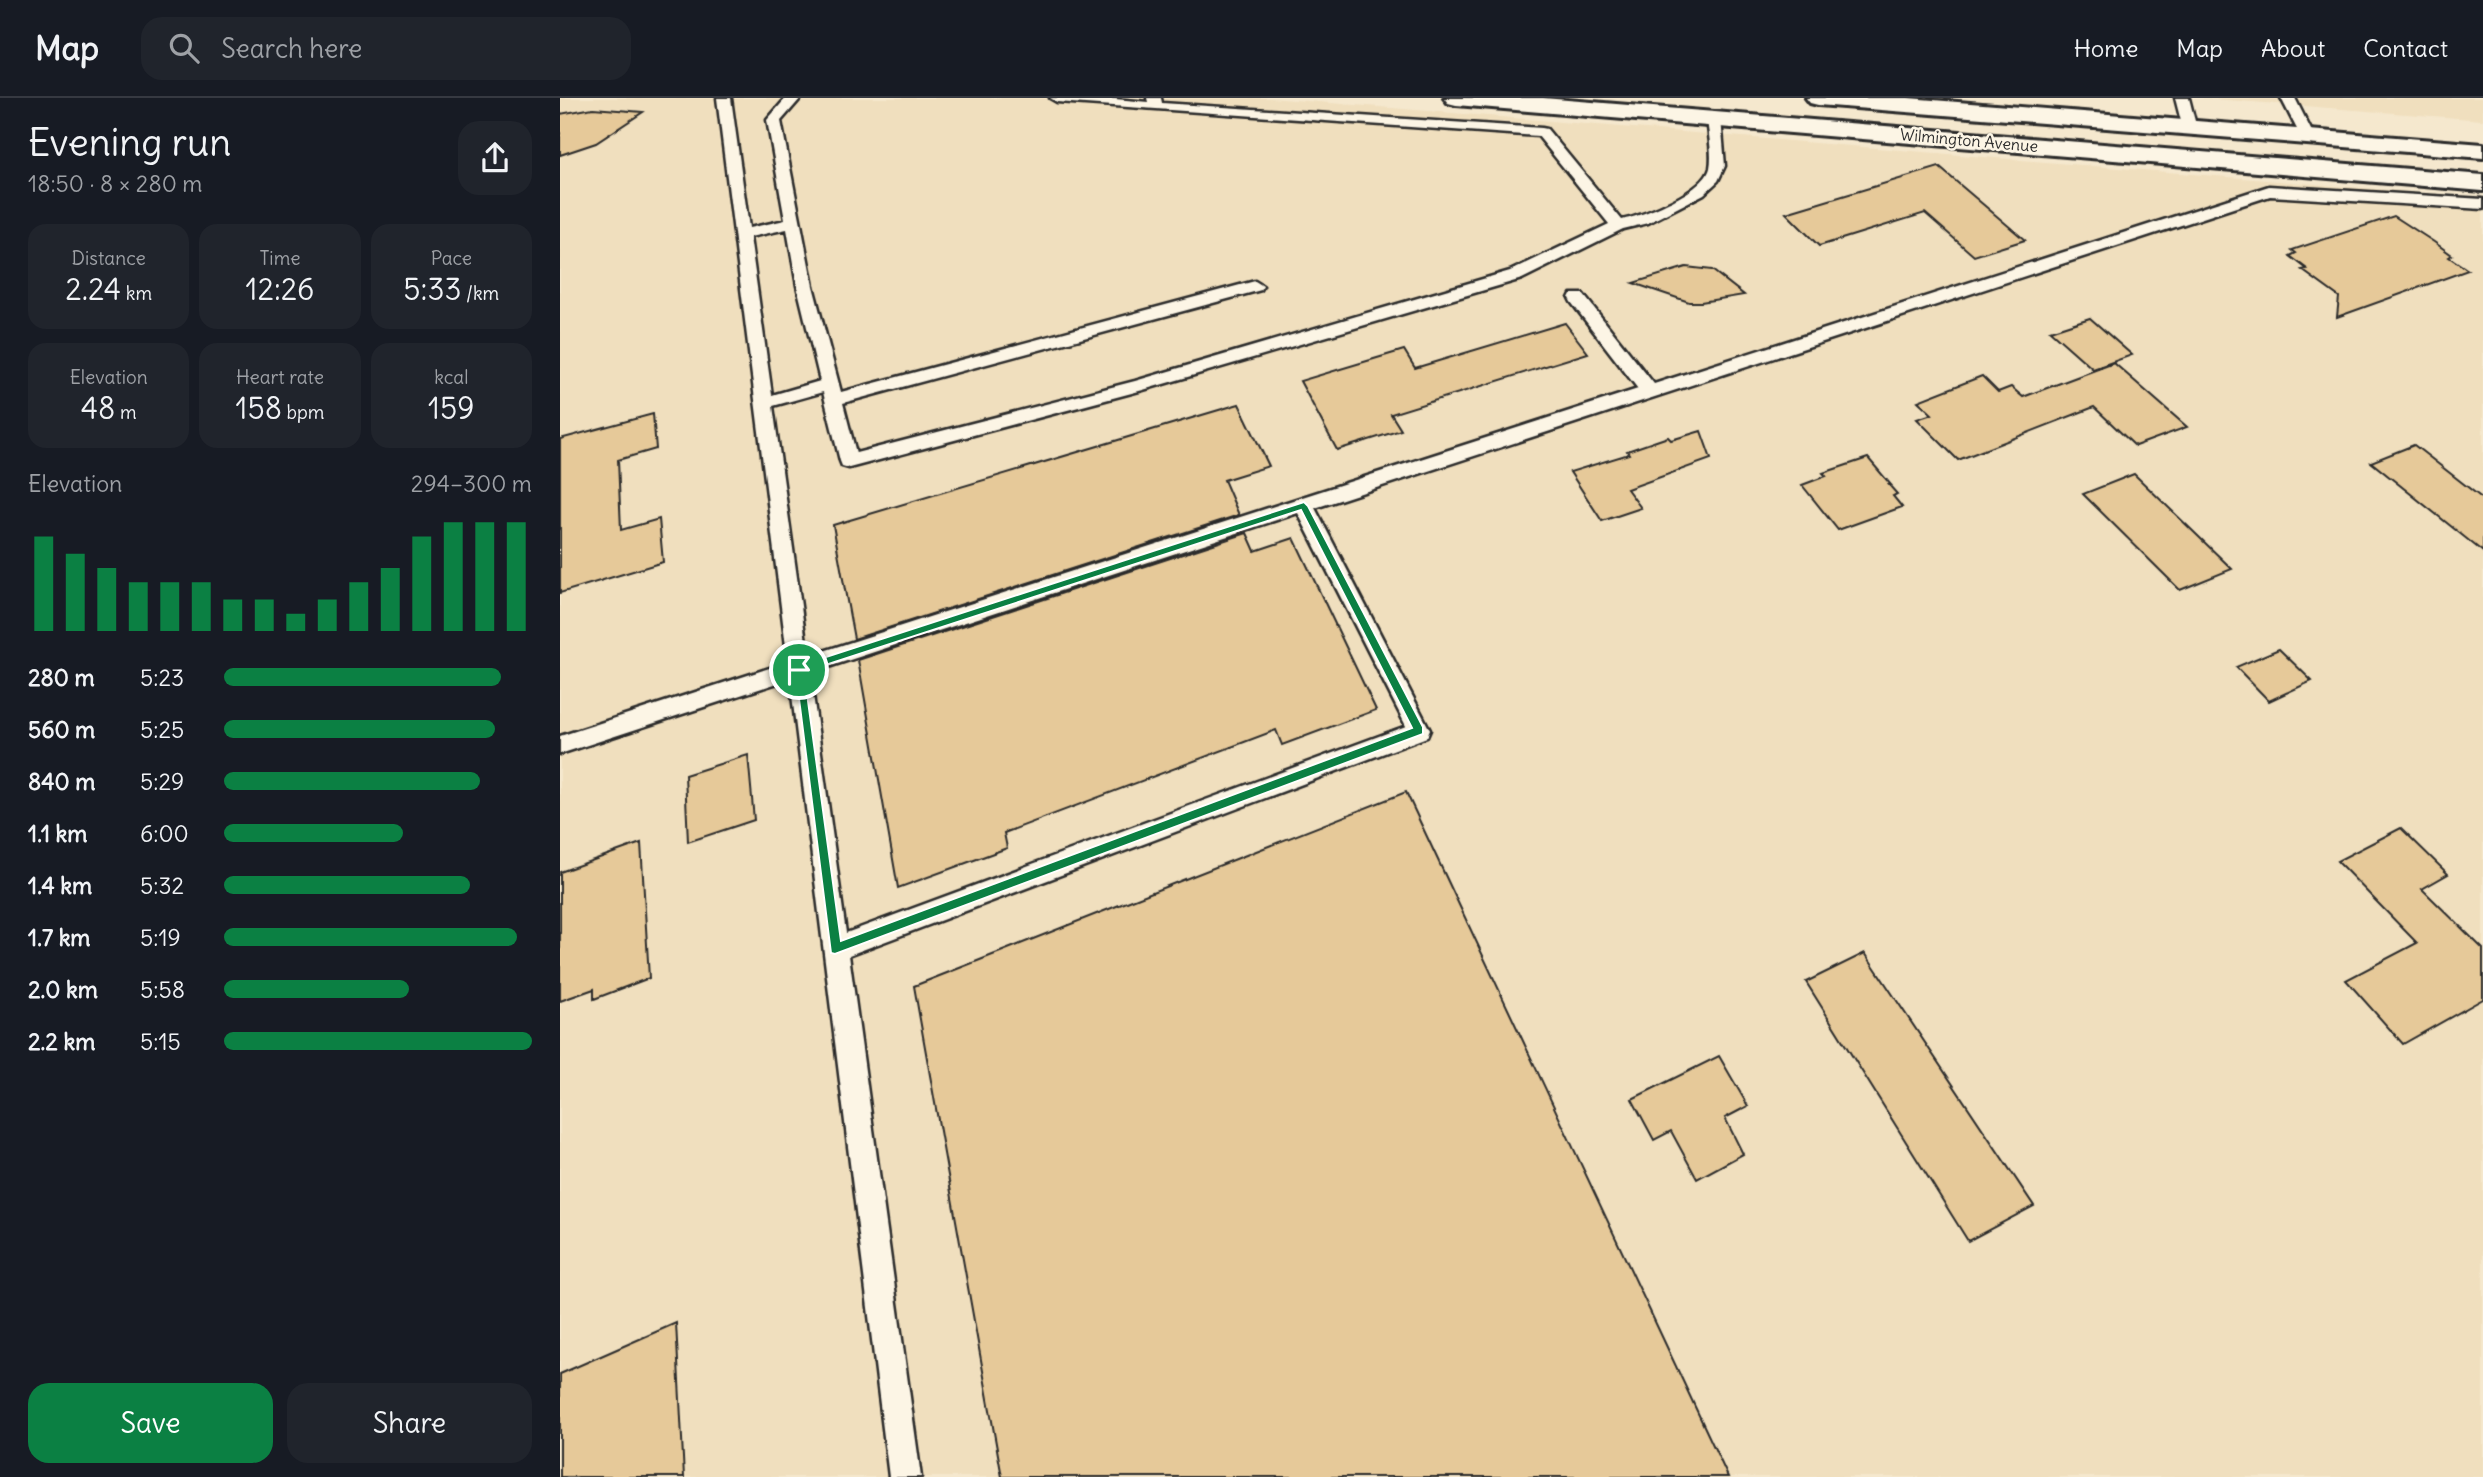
<!DOCTYPE html>
<meta charset="utf-8">
<style>
body{margin:0;font-family:Delius,sans-serif;background:#20242c;color:#f1f3f6;height:100vh;display:flex;flex-direction:column;font-size:26px;white-space:nowrap}
*{box-sizing:border-box;margin:0}
p{font-size:23px;color:#9ea1a6}
.icon{flex:none;width:38px;height:38px;fill:none;stroke:currentColor;stroke-width:2;stroke-linecap:round;stroke-linejoin:round}
.map{position:relative;flex:1;overflow:hidden}
.details{display:flex;flex-direction:column;background:#171b24;width:560px}
.details>*{flex:none}
.pin{position:absolute;display:grid;place-items:center;width:60px;height:60px;color:#fff;margin:-30px;border:4px solid #fff;border-radius:50%;box-shadow:0 2px 7px #0007}
.round{display:grid;place-items:center;flex:none;width:74px;height:74px;border-radius:21px;background:#20242c}
.overview{display:flex;align-items:center;justify-content:space-between;height:119px;padding:0 28px}
h1{font-size:38px;font-weight:600;line-height:52px}
.figures{display:grid;grid-template-columns:repeat(3,1fr);gap:10px;height:119px;padding:7px 28px}
.figures div{display:grid;align-content:center;border-radius:18px;background:#20242c;text-align:center}
.figures b{font-size:30px;font-weight:600}
.figures small{font-size:19px;font-weight:400}
.figures p{font-size:19px}
.chart{height:196px;padding:14px 28px}
.chart p{display:flex;justify-content:space-between}
.chart svg{width:100%;height:126px;margin-top:7px;stroke:#0b8043;stroke-width:6}
.action{display:flex;gap:14px;margin-top:auto;padding:14px 28px}
.action a{flex:1;height:80px;border-radius:21px;background:#0b8043;color:#fff;font-size:28px;font-weight:600;line-height:80px;text-align:center}
.action a+a{background:#20242c;color:#f1f3f6}
ul{padding:0 28px;list-style:none;font-size:23px}
li{display:grid;grid-template-columns:112px 84px 1fr;align-items:center;height:52px}
li i{height:18px;border-radius:9px;background:#0b8043}
header{display:flex;align-items:center;gap:42px;box-sizing:border-box;height:98px;padding:0 35px;background:#171b24;border-bottom:2px solid #363941}
header strong{font-size:33px}
nav{display:flex;gap:38px;margin-inline-start:auto;font-size:24px}
.search{width:490px;height:63px;background:#20242c;display:flex;align-items:center;gap:18px;box-sizing:border-box;padding:0 24px;border-radius:21px;color:#9ea1a6;font-size:26px}
main{display:flex;flex:1;min-height:0}
.map>svg:first-child{display:block}
.built{fill:#f0dfbe}
.building{fill:#e6c999;stroke:#2b2b2b;stroke-width:2}
.lines{fill:none;stroke-linecap:round;stroke-linejoin:round}
.lane-casing{stroke:#2b2b2b;stroke-width:5}
.secondary-casing{stroke:#2b2b2b;stroke-width:6}
.lane{fill:#fcf5e5;fill-rule:evenodd}
.secondary{fill:#fcf5e5;fill-rule:evenodd}
.route{fill:#0b8043;stroke:#fff;stroke-width:2;fill-rule:evenodd}
.labels{text-anchor:middle;stroke-width:5;stroke-linejoin:round;paint-order:stroke}
.far-street-label{font-size:16px;fill:#2b2b2b;stroke:#fcf5e5}
</style>
<header>
<strong>Map</strong>
<div class="search"><svg class="icon" aria-label="search" viewBox="0 0 24 24"><circle cx="10" cy="10" r="6"/><path d="M15 15l6 6"/></svg>Search here</div>
<nav><a>Home</a><a>Map</a><a>About</a><a>Contact</a></nav>
</header>
<main>
<section class="details">
<div class="overview"><div><h1>Evening run</h1><p>18:50 · 8 × 280 m</p></div><a class="round"><svg class="icon" aria-label="share" viewBox="0 0 24 24"><path d="M12 15V3M7 8l5-5 5 5M5 13v7h14v-7"/></svg></a></div>
<div class="figures">
<div><p>Distance</p><b>2.24<small> km</small></b></div>
<div><p>Time</p><b>12:26</b></div>
<div><p>Pace</p><b>5:33<small> /km</small></b></div>
</div>
<div class="figures">
<div><p>Elevation</p><b>48<small> m</small></b></div>
<div><p>Heart rate</p><b>158<small> bpm</small></b></div>
<div><p>kcal</p><b>159</b></div>
</div>
<div class="chart"><p><span>Elevation</span>294–300 m</p>
<svg viewBox="0 0 160 44" preserveAspectRatio="none"><path d="M5 44V11M15 44V17M25 44V22M35 44V27M45 44V27M55 44V27M65 44V33M75 44V33M85 44V38M95 44V33M105 44V27M115 44V22M125 44V11M135 44V6M145 44V6M155 44V6"/></svg>
</div>
<ul>
<li><b>280 m</b>5:23<i style="width:90%"></i></li>
<li><b>560 m</b>5:25<i style="width:88%"></i></li>
<li><b>840 m</b>5:29<i style="width:83%"></i></li>
<li><b>1.1 km</b>6:00<i style="width:58%"></i></li>
<li><b>1.4 km</b>5:32<i style="width:80%"></i></li>
<li><b>1.7 km</b>5:19<i style="width:95%"></i></li>
<li><b>2.0 km</b>5:58<i style="width:60%"></i></li>
<li><b>2.2 km</b>5:15<i style="width:100%"></i></li>
</ul>
<div class="action"><a>Save</a><a>Share</a></div>
</section>
<div class="map">
<svg width="1923" height="1379" viewBox="0 0 1923 1379">
<rect width="100%" height="100%" fill="#f5e8ce"/>
<filter id="ink" filterUnits="userSpaceOnUse"><feTurbulence type="fractalNoise" baseFrequency=".0143" numOctaves="2"/><feDisplacementMap in="SourceGraphic" scale="14" xChannelSelector="R" yChannelSelector="G"/><feConvolveMatrix kernelMatrix="1 2 1 2 8 2 1 2 1" color-interpolation-filters="sRGB"/></filter>
<g filter="url(#ink)">
<g class="built">
<polygon points="0,0 710,0 1923,100 1923,1379 0,1379"/>
<polygon points="1641,0 1923,0 1923,22"/>
</g>
<g class="building">
<polygon points="33,10 83,14 36,45 0,57 0,16"/>
<polygon points="1379,69 1465,142 1414,158 1365,115 1259,148 1226,115"/>
<polygon points="1834,118 1874,144 1892,157 1889,159 1908,172 1777,219 1779,199 1742,172 1747,171 1730,158 1736,155 1732,152"/>
<polygon points="1126,169 1152,172 1184,197 1141,204 1129,204 1073,185"/>
<polygon points="1530,220 1572,257 1533,271 1490,233"/>
<polygon points="1005,225 1028,255 831,316 841,332 777,352 740,283 844,252 855,270"/>
<polygon points="1554,265 1627,329 1575,348 1534,309 1398,362 1357,321 1372,316 1358,303 1422,278 1438,294 1451,289 1463,299"/>
<polygon points="679,306 709,368 664,382 679,417 294,541 273,427"/>
<polygon points="93,316 96,351 58,362 61,432 99,421 103,464 0,495 0,341"/>
<polygon points="1141,333 1151,361 1067,391 1081,410 1042,423 1010,374 1069,356 1067,353 1108,339 1111,342"/>
<polygon points="1854,347 1923,401 1923,454 1811,364"/>
<polygon points="1308,360 1331,387 1329,387 1337,396 1333,398 1342,409 1278,432 1242,387 1266,378 1263,375"/>
<polygon points="1574,376 1672,471 1620,492 1523,396"/>
<polygon points="687,435 695,453 734,440 816,612 722,647 716,632 444,735 447,750 338,790 298,562"/>
<polygon points="1719,551 1752,583 1709,603 1676,569"/>
<polygon points="188,657 194,722 128,744 125,677"/>
<polygon points="846,694 1168,1379 442,1379 354,888"/>
<polygon points="1841,730 1888,776 1862,791 1923,851 1923,901 1843,946 1786,882 1857,845 1777,763"/>
<polygon points="81,745 89,880 34,901 34,891 0,903 0,774"/>
<polygon points="1305,855 1474,1108 1408,1143 1246,884"/>
<polygon points="1159,958 1188,1008 1165,1020 1183,1056 1137,1081 1111,1033 1094,1042 1072,1001"/>
<polygon points="116,1225 124,1379 0,1379 0,1276"/>
</g>
<g class="lines">
<defs>
<g id="lane">
<path d="M157 0H171L189 130 225 122 207 22 226 0H241L221 23 253 188 281 294 695 183 703 188 701 192 283 305 296 355 575 283 950 173 1049 126 978 38 497 4 490 0H544L588 4 587 0H601L602 5 982 30 987 31 1062 122C1084 117 1144 94 1150 70 1153 55 1148 35 1147 20L1154 16 1161 20 1165 68 1158 83 1144 96 1088 125 1063 131 962 181 583 292 289 370 282 368 280 363 263 294 213 308 248 558 1078 291 1011 204 1009 200 1011 196H1023L1094 286 1709 88 1923 101V111L1710 98 755 410 870 632 867 639 289 857 361 1379H329L230 581 0 656V638L228 564ZM227 131 237 188 260 283 212 297 190 139ZM738 415 846 628 286 835 250 575Z"/>
<polygon points="1615,0 1629,0 1637,31 1635,34 1630,35 1623,31"/>
<polygon points="1721,0 1735,0 1755,40 1753,43 1743,43"/>
</g>
<g id="secondary">
<polygon points="884,0 983,0 1923,77 1923,93 896,7 888,5"/>
<polygon points="1246,0 1348,0 1923,46 1923,60 1258,7 1250,5"/>
</g>
</defs>
<use href="#lane" class="lane-casing"/>
<use href="#secondary" class="secondary-casing"/>
<use href="#lane" class="lane"/>
<use href="#secondary" class="secondary"/>
</g>
</g>
<path class="route" d="M744 404 748 408 863 629V636L275 856 271 855 235 569ZM741 412 852 630 281 843 244 574Z"/>
<g class="labels">
<g class="far-street-label">
<text transform="translate(1409 42) rotate(5)" y="6">Wilmington Avenue</text>
</g>
</g>
</svg>
<div class="pin" style="left:239px;top:572px;background:#1e9e55"><svg class="icon" aria-label="arrive" viewBox="0 0 24 24"><path d="M6 21V4h12l-3 4 3 4H6"/></svg></div>
</div>
</main>
